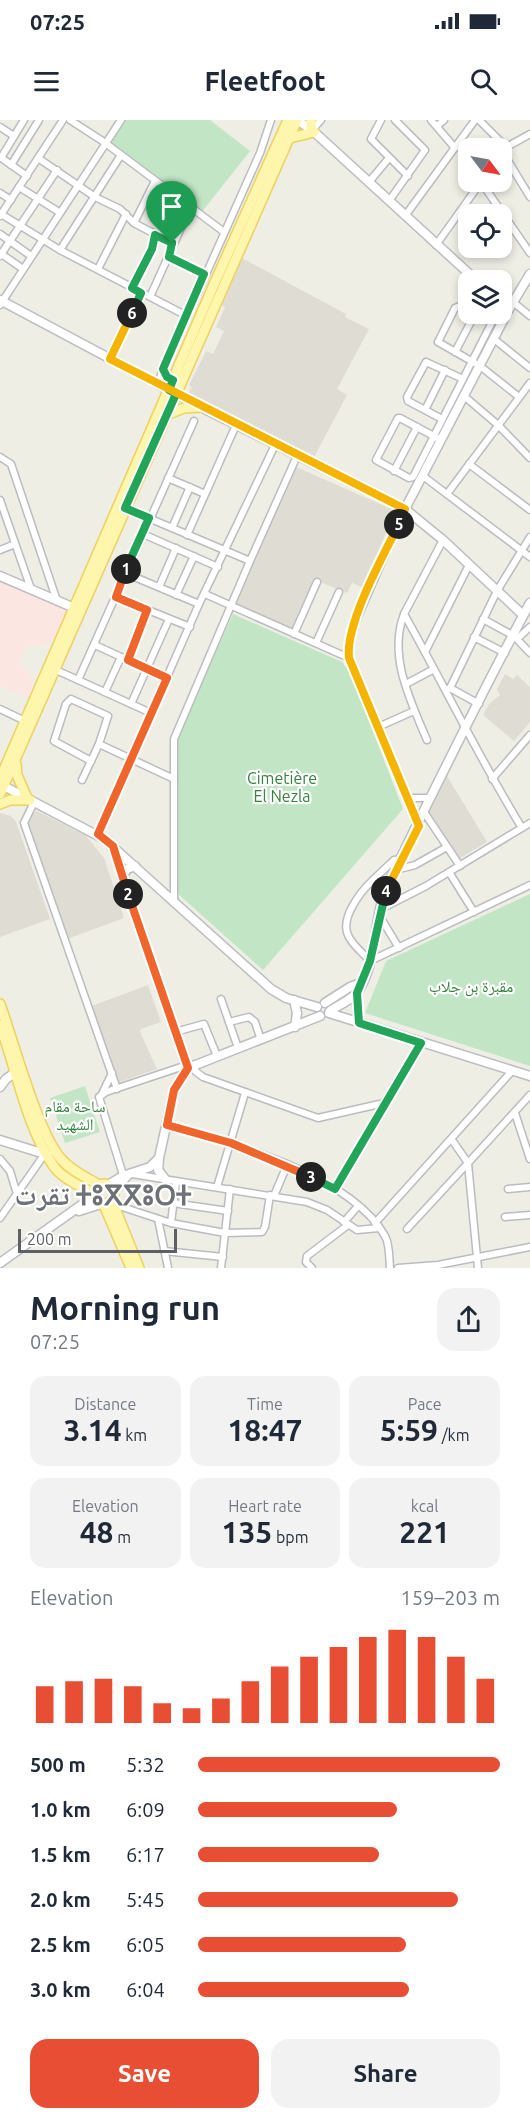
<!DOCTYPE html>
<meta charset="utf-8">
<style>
body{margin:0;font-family:Ubuntu,"Noto Naskh Arabic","Noto Sans Tifinagh",sans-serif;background:#f2f2f3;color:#1f2937;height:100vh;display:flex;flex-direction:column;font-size:22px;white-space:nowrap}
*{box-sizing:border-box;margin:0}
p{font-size:20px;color:#747a83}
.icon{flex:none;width:33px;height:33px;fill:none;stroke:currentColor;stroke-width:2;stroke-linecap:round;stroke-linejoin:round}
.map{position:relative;height:1148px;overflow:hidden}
.sheet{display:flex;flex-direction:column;background:#fff;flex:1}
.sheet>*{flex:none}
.needle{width:39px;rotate:122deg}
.fabs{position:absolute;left:458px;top:18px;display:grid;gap:12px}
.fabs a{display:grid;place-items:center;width:54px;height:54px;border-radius:12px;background:#fff;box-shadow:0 3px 9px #0003;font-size:30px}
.scale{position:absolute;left:18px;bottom:15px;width:159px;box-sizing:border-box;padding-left:6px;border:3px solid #5d6065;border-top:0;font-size:16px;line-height:21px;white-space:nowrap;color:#5d6065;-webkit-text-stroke:4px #fff;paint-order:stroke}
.pin{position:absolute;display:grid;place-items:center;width:51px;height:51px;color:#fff;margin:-62px -26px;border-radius:50% 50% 50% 0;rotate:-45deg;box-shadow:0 0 6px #0007}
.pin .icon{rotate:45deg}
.km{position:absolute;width:30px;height:30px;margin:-15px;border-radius:50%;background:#222;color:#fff;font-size:16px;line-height:30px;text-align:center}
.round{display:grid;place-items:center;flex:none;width:63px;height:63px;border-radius:18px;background:#f2f2f3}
.overview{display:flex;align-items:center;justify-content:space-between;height:102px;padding:0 30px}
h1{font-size:33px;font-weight:600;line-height:45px}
.figures{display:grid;grid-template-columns:repeat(3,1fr);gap:9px;height:102px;padding:6px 30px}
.figures div{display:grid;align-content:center;border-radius:15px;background:#f2f2f3;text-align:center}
.figures b{font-size:30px;font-weight:600}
.figures small{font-size:16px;font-weight:400}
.figures p{font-size:16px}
.chart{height:168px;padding:12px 30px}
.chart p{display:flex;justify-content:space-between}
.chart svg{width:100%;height:108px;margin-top:6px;stroke:#e74e34;stroke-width:6}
.button{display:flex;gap:12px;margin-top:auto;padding:12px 30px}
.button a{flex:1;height:69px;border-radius:18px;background:#e74e34;color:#fff;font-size:24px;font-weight:600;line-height:69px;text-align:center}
.button a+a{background:#f2f2f3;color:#1f2937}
ul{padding:0 30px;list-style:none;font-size:20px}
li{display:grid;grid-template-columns:96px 72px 1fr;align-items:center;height:45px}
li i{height:15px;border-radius:8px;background:#e74e34}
.status{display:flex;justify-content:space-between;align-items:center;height:42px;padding:0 30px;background:#fff;direction:ltr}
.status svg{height:16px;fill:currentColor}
header{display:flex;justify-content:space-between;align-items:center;height:78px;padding:0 30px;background:#fff;font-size:27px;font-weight:600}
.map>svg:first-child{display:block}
.education{fill:#dfddd3}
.medical{fill:#fbe6e2}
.green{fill:#c2e6c5}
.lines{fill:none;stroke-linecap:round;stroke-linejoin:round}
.street-casing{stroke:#babcc1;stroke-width:9}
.secondary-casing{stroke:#bbbdc3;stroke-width:11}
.primary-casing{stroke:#efd15e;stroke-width:12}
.street{stroke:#fff;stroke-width:6}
.secondary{stroke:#fff;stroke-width:8}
.primary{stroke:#fef6ac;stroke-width:9}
.split-1-casing{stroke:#fff;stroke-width:12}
.split-2-casing{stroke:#fff;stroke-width:12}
.split-3-casing{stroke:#fff;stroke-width:12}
.split-4-casing{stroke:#fff;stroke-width:12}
.split-5-casing{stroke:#fff;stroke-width:12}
.split-6-casing{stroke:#fff;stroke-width:12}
.split-7-casing{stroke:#fff;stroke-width:12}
.split-1{stroke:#22a559;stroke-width:8}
.split-2{stroke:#f0652b;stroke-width:8}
.split-3{stroke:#f0652b;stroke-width:8}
.split-4{stroke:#22a559;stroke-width:8}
.split-5{stroke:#f5b400;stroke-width:8}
.split-6{stroke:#f5b400;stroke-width:8}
.split-7{stroke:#22a559;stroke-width:8}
.labels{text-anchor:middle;stroke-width:4.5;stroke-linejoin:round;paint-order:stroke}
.park-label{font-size:16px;fill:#36833f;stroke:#fff}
.town-label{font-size:28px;font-weight:bold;fill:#6e7277;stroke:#fff}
</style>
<div class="status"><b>07:25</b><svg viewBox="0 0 49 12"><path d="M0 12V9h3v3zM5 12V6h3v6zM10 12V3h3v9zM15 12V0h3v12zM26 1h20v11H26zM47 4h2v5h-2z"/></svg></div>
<header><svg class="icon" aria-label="menu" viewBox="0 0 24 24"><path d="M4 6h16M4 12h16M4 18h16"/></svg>Fleetfoot<svg class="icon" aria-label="search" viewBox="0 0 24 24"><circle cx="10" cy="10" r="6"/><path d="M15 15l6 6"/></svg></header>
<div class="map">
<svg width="530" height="1148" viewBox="0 0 530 1148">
<rect width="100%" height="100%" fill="#efeee5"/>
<g class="education">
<polygon points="240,137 346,194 345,197 369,209 337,269 347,275 313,339 188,274 192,267 189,265 206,231 213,234 224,211 216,207 225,187 219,184"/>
<polygon points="294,346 396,391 362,467 352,463 347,473 315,460 292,510 233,484"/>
<polygon points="505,554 513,559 517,555 530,567 530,602 514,621 483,595 489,584 500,575 497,569"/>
<polygon points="447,656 487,722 457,740 428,693"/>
<polygon points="37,691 86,716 104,738 124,798 67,819 24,700"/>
<polygon points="0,693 11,696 16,702 50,799 0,817"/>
<polygon points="148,865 161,902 141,909 140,912 157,949 117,963 89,887"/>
</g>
<polygon class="medical" points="0,461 67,489 55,519 42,526 27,525 19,543 29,552 33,560 29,578 0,566"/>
<g class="green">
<polygon points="123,0 210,0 250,31 201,93 107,20"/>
<polygon points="233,494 342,542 350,552 403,689 263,850 177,773 176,621"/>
<polygon points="530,774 530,946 365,893 386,841"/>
<polygon points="85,966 100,1012 65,1023 50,978"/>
</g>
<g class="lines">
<defs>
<g id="street">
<polyline points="70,0 104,22 224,112"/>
<polyline points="381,0 371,19 408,56"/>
<polyline points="431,0 455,28"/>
<polyline points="479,0 505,26"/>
<polyline points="437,6 444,0"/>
<polyline points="0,7 14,16"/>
<polyline points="312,10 321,0"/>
<polyline points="503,29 530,14"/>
<polyline points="502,31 530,77"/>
<polyline points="121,35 60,130 187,196"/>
<polyline points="0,37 27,56"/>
<polyline points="1,38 24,0"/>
<polyline points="38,38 95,77 120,89 134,103 155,61"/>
<polyline points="11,45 39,0"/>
<polyline points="369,62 389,38"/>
<polyline points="481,62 530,133"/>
<polyline points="19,67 59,92"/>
<polyline points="0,73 11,80"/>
<polyline points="389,81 425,30 395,0"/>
<polyline points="1,94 60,130"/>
<polyline points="0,96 63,0"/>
<polyline points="405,96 475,0"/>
<polyline points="134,103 172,123"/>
<polyline points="0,114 31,136"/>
<polyline points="436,125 481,62"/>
<polyline points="0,133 23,149"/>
<polyline points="0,136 57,50"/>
<polyline points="169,137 204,155"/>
<polyline points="98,149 126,94"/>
<polyline points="132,168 152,129 155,115"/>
<polyline points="150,177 190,88"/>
<polyline points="513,182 530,196"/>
<polyline points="0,185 121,0"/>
<polyline points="468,190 460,186 455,188 438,222 480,246 519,277"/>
<polyline points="494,219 530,248"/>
<polyline points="455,232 475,194"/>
<polyline points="110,239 141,173"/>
<polyline points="157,264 260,33 271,0"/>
<polyline points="464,276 498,305 530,338"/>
<polyline points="425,290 445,250"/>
<polyline points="442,299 408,281 407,277 426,242 463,259"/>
<path d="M441 320 400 298H398L376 340 409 358 413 357C439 306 465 255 491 204L490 201 476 194"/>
<polyline points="0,337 11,344 57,481"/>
<polyline points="469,344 530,390"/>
<polyline points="394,351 417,307"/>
<polyline points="423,356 530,437"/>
<polyline points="168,358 205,374"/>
<polyline points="447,374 530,263"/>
<polyline points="0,380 31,469"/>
<polyline points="125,388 250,441 297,336"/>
<polyline points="405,389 353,508 349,521 349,538 418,705"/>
<polyline points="172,408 190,367"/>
<polyline points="143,414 218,447"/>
<polyline points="187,415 236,305"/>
<path d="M443 420 404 494C444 565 479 638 522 708"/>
<polyline points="0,430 15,424"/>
<polyline points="125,453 199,484"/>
<polyline points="159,467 176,428"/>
<polyline points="205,474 349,538"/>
<polyline points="176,475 194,436"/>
<polyline points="116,477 190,507"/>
<path d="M404 494C388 536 410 580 427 620"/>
<polyline points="483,499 514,516 530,533"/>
<polyline points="294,514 317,462"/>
<polyline points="474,517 505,533"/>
<polyline points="517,519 530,507"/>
<polyline points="316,523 339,472"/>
<polyline points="95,525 167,558"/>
<polyline points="425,532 469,445"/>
<polyline points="128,540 147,490"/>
<polyline points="56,550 151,593"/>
<polyline points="78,560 194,301"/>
<polyline points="406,564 434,549"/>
<polyline points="450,568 479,584"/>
<polyline points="446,570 450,568 497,471 530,417"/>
<polyline points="105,572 121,537"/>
<polyline points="131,584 169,499"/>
<polyline points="0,589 25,601"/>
<polyline points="378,607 414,591"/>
<polyline points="91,641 54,621 66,584 71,579 108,596 99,624"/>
<polyline points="492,659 530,615"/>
<polyline points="82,660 99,624 174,659"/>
<polyline points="408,678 429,678"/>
<polyline points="34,682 24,703 117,969"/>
<polyline points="424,692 460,746"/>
<polyline points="98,714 199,484 275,325"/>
<polyline points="113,727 187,945"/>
<polyline points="396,750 415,745 447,727"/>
<polyline points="449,752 474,792"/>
<polyline points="373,760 394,740 401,739"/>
<path d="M388 765 373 760C361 771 340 798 348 815 352 825 363 833 370 841L530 765"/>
<polyline points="174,782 174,619 250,441"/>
<polyline points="381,789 426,766 530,703"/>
<polyline points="379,795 399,828"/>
<polyline points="221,879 238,928"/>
<polyline points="229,902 249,897 255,902 261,920"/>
<polyline points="175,912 204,904 217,936"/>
<polyline points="195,944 195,951 203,957 318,998 384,983 421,923"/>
<polyline points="102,974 112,953"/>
<polyline points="515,993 530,1039"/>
<path d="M167 1005C230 1022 351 1055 385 1116 390 1125 389 1138 390 1148"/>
<polyline points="0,1039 10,1051 17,1074"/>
<polyline points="132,1054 307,1082 327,1090 357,1110 379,1108"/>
<polyline points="124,1058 99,977 106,972 187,945 188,948"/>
<polyline points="217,1067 245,973"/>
<polyline points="230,1069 225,1113 262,1112 265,1107 270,1075"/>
<polyline points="335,1069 379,997 384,983"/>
<polyline points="508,1069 530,1067"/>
<polyline points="274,1076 287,1045"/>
<polyline points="173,1083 228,1091"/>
<polyline points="113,1084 171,1103 225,1113 221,1148"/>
<polyline points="505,1097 530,1095"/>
<polyline points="0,1098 44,1035"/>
<polyline points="158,1099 168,1148"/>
<polyline points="344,1102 358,1086"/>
<polyline points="171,1103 176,1062"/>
<polyline points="375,1103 512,951"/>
<polyline points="407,1109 468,1043 452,1020"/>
<polyline points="164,1131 223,1137"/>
<polyline points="312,1148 306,1142 307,1136 348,1105"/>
<polyline points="398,1148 438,1145 530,1127"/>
<polyline points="478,1148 468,1043 530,975"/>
</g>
<g id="secondary">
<polyline points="297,0 312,10 476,160"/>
<polyline points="0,180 201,287 405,389 443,420 523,495"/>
<polyline points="501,183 509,189"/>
<polyline points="405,389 509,189 530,154"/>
<polyline points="0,456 79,490"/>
<polyline points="0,664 104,719 271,869 286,878 317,887"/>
<polyline points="122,757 127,749 135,746"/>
<polyline points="356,873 359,903"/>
<polyline points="294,880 297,893 295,907"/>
<polyline points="325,883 350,867 361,863"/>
<path d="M330 891C338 885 354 879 359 870 378 839 373 797 388 764 434 670 480 575 530 483"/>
<polyline points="329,893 530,956"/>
<polyline points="0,967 6,959 20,949"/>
<polyline points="0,1020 48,1035"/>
<polyline points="159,1039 158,1050 165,1059"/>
<polyline points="108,1065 123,1056 150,1047 159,1038 174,970 188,948 320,896"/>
<polyline points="114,1071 127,1056"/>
<polyline points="79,1091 101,1084"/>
<polyline points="0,1143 94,1076"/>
</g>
<g id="primary">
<polyline points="311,0 311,9"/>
<polyline points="290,18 314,12"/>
<polyline points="163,249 167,257 173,259"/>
<polyline points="166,295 184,288 201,287"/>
<polyline points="16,644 17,655 27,678"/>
<polyline points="0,659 215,162 288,0"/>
<polyline points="0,674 297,0"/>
<polyline points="0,684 10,680 30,680"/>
<path d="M0 884C14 923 37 1011 61 1039 71 1051 86 1057 99 1065"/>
<path d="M0 905C16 948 28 1012 55 1048 64 1059 81 1067 94 1073"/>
<circle cx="104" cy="1074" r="10"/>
<polyline points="112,1081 139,1148"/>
<polyline points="104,1085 131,1148"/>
</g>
</defs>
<use href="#street" class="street-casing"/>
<use href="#secondary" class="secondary-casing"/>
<use href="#primary" class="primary-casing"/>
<use href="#street" class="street"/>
<use href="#secondary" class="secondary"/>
<use href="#primary" class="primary"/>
</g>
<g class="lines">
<defs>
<polyline id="split-1" points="126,449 149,398 125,388 176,274 169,270 173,260 167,257 163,249 204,154 169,137 172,123"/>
<polyline id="split-2" points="126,449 116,477 147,490 128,540 167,558 98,714 113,726 128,774"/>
<polyline id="split-3" points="128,774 188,948 174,970 167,1005 231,1023 311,1057"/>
<polyline id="split-4" points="311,1057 335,1069 421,923 359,903 357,873 370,841 386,771"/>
<path id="split-5" d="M386 771 419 706 349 538C345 504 383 436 399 404"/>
<polyline id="split-6" points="132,193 110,239 405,389 399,404"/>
<polyline id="split-7" points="132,193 141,173 132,168 152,129 155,115 172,123"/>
</defs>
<use href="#split-1" class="split-1-casing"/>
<use href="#split-2" class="split-2-casing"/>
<use href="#split-3" class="split-3-casing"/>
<use href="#split-4" class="split-4-casing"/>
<use href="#split-5" class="split-5-casing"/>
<use href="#split-6" class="split-6-casing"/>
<use href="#split-7" class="split-7-casing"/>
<use href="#split-1" class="split-1"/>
<use href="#split-2" class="split-2"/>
<use href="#split-3" class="split-3"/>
<use href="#split-4" class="split-4"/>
<use href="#split-5" class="split-5"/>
<use href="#split-6" class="split-6"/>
<use href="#split-7" class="split-7"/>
</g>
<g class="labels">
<g class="park-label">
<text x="282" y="664">Cimetière<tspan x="282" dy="18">El Nezla</tspan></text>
<text x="471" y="872">مقبرة بن جلاب</text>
<text x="75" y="992">ساحة مقام<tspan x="75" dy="18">الشهيد</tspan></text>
</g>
<g class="town-label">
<text x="103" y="1085">تقرت ⵜⵓⴳⴳⵓⵔⵜ</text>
</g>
</g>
</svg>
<div class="fabs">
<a><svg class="needle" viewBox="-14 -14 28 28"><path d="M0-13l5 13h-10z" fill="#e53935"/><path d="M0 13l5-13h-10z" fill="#747a83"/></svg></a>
<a><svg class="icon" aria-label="locate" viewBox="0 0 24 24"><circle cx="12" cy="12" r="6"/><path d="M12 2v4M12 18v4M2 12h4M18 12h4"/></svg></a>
<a><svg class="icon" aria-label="layers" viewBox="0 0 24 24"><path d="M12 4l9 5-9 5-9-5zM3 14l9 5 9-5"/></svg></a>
</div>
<div class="scale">200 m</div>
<div class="pin" style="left:172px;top:123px;background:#1e9e55"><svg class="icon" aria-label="arrive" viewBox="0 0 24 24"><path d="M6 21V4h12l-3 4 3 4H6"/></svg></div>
<b class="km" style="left:126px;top:449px">1</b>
<b class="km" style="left:128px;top:774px">2</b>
<b class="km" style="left:311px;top:1057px">3</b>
<b class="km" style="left:386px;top:771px">4</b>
<b class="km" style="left:399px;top:404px">5</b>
<b class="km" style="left:132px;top:193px">6</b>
</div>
<section class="sheet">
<div class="overview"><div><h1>Morning run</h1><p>07:25</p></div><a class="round"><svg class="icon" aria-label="share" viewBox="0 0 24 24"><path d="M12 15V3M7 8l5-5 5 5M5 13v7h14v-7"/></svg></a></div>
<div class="figures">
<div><p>Distance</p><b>3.14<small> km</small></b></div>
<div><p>Time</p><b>18:47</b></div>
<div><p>Pace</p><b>5:59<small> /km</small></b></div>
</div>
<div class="figures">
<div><p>Elevation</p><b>48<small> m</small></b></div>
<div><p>Heart rate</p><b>135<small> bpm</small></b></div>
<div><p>kcal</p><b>221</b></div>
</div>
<div class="chart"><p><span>Elevation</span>159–203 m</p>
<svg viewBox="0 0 160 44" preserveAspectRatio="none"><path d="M5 44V29M15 44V27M25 44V26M35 44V29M45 44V36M55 44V38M65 44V34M75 44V27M85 44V21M95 44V17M105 44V13M115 44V9M125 44V6M135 44V9M145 44V17M155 44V26"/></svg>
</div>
<ul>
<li><b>500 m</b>5:32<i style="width:100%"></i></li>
<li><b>1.0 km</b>6:09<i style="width:66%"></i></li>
<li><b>1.5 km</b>6:17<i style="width:60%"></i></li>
<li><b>2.0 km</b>5:45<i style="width:86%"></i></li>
<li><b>2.5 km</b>6:05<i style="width:69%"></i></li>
<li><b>3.0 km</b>6:04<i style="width:70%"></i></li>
</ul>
<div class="button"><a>Save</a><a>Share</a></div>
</section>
